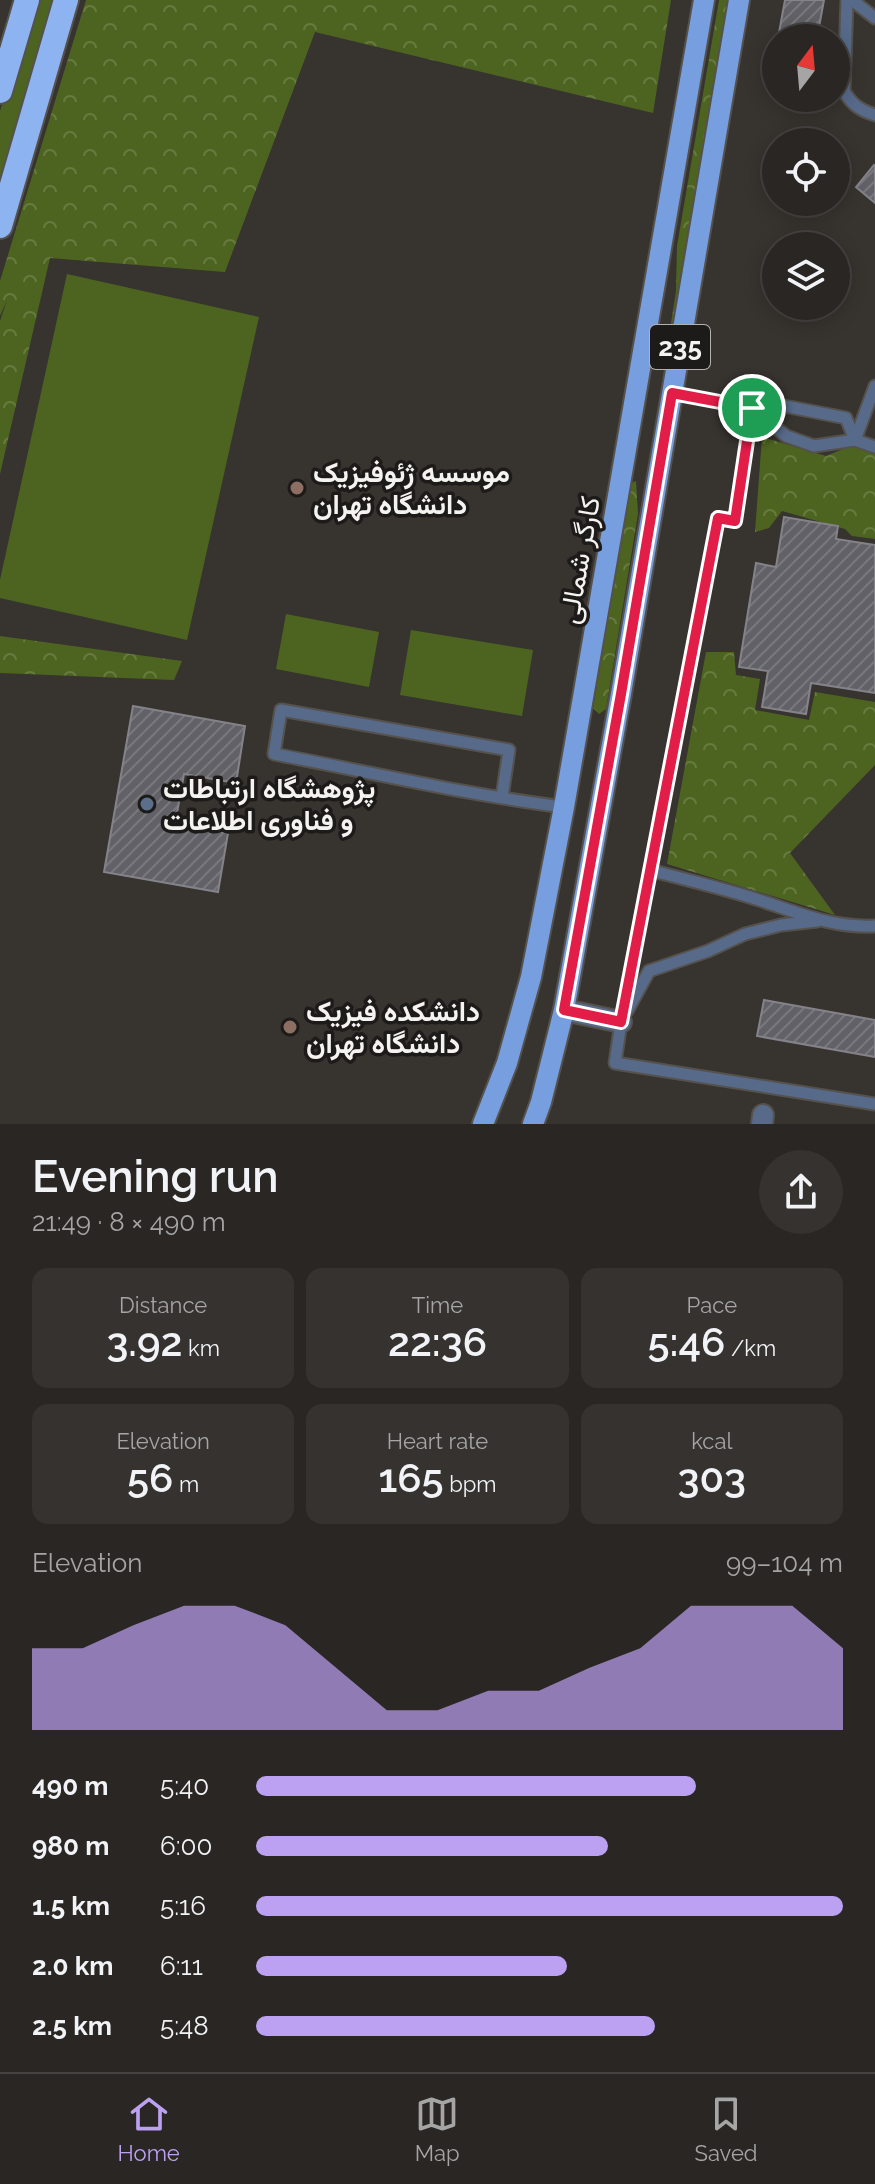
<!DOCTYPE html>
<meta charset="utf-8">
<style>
body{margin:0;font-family:Raleway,Vazirmatn,sans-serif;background:#353230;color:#f1f3f6;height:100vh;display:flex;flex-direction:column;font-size:30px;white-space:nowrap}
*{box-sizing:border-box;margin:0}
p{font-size:26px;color:#a5a5a6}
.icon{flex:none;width:44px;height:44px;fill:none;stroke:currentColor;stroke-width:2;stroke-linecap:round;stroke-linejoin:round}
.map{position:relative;height:1124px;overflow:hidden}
.sheet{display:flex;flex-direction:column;background:#292623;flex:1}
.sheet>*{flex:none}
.needle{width:52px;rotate:16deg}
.buttons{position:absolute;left:762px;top:24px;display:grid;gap:16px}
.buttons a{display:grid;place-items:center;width:88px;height:88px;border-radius:50%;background:#292623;box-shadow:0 4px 20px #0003,0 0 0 2px #454341;font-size:40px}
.pin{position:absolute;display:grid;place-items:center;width:68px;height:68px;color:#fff;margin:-34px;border:4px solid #fff;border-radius:50%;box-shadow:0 2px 8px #0007}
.round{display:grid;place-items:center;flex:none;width:84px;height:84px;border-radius:42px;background:#353230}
.headline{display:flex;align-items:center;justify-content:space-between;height:136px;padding:0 32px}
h1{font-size:44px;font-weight:600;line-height:60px}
.metrics{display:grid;grid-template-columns:repeat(3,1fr);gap:12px;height:136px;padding:8px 32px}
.metrics div{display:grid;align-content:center;border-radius:16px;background:#353230;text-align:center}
.metrics b{font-size:40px;font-weight:600}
.metrics small{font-size:22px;font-weight:400}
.metrics p{font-size:22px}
.chart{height:224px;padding:16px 32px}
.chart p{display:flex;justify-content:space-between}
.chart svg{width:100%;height:144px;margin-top:8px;fill:#bca0f2;opacity:.7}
ul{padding:0 32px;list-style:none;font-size:26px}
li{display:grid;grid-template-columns:128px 96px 1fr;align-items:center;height:60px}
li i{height:20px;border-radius:10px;background:#bca0f2}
.tabs{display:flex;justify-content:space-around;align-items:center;height:112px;border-top:2px solid #454341;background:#292623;font-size:22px;color:#a5a5a6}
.tabs a{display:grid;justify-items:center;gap:4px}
.tabs .on{color:#bca0f2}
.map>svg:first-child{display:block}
.forest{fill:url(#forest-crowns)}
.garden{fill:#4d6420}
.building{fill:url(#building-hatch);stroke:#84838a;stroke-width:2}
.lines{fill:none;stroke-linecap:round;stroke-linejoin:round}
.lane-casing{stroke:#55524e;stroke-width:15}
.street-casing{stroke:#55524e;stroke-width:24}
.primary-casing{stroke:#55524e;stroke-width:24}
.highway-casing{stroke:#55524e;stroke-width:28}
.lane{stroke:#576a8a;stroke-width:11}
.street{stroke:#576a8a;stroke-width:20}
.primary{stroke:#779edf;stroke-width:20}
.highway{stroke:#8eb3f1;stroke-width:24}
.route-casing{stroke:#fff;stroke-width:16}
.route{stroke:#e11d48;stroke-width:10}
.education-dot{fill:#8d6e63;stroke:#1d1b19;stroke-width:3}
.service-dot{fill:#5c6f8a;stroke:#1d1b19;stroke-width:3}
.labels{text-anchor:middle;stroke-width:7;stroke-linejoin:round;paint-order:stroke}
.shield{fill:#1d1b19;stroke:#b4b2b0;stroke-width:2}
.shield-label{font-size:26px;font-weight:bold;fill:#f5f3f0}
.poi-label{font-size:28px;font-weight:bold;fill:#f5f3f0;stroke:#1d1b19;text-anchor:start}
.street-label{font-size:28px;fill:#f5f3f0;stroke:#1d1b19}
</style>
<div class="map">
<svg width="875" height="1124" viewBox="0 0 875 1124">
<defs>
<pattern id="forest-crowns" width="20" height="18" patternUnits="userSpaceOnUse" patternTransform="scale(2)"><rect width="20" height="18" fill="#4d6420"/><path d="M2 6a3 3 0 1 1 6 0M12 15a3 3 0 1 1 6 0" fill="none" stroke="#677b41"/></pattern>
<pattern id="building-hatch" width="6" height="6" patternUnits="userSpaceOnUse" patternTransform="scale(2)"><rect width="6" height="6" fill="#626167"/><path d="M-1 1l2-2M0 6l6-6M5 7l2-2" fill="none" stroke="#79787d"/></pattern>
</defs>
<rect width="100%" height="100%" fill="#37332f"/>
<g class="forest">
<polygon points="86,0 671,0 653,113 315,32 225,272 50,258 0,474 0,321 7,300 0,316 0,281"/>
<polygon points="719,0 733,0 673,336 671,323 676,291 677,246"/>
<polygon points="762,437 826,456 853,445 875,453 875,539 852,536 845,529 782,511 769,528 755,532"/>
<polygon points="636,481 638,514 606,709 599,714 593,708 631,483"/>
<polygon points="0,636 182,661 174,680 0,673"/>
<polygon points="706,652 734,652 736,675 760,679 755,710 809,720 815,692 875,702 875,765 790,853 835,915 667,864"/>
</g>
<g class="garden">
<polygon points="35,0 56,0 0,181 0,111"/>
<polygon points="67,274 259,317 187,640 0,598 0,580"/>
<polygon points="286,614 379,632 369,687 276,669"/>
<polygon points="411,630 533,650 522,716 400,695"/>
</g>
<g class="building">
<polygon points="785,0 824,0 817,38 778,38"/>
<polygon points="874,165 875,166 875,203 856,187"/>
<polygon points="784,517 838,526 836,539 875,545 875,693 811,683 806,714 762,707 768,671 739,667 756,563 776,567"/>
<polygon points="133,706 245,726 236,783 184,774 175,824 228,833 218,892 104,872"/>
<polygon points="764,1000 875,1020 875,1057 757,1036"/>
</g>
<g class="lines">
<defs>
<g id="lane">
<path d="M847 0 844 91C852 105 860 110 875 115"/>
<polyline points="852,0 875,18"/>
<polyline points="875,386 855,440 875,447"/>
<polyline points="672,393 752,408 774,404 846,418 855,440 814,446 786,436 752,408"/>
<polyline points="752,408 735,521 718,518 650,870 621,1022 615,1063 875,1104"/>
<path d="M502 797 509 750 281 710 274 754C370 772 467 795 564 807"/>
<path d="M650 870C686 880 723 888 759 900 799 913 832 928 875 926"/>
<polyline points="627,1011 649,971 708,951 745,934 781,925 817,921"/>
</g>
<g id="street">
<polyline points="564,1010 621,1022"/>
<polyline points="762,1124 763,1115"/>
</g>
<g id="primary">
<polyline points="483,1124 507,1063 531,977 564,807 704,0"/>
<polyline points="533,1124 541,1102 564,1010 621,694 739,0"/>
</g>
<g id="highway">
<polyline points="0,91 27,0"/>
<polyline points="0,226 66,0"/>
</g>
</defs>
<use href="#lane" class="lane-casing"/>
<use href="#street" class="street-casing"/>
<use href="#primary" class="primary-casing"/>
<use href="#highway" class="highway-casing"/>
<use href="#lane" class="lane"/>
<use href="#street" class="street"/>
<use href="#primary" class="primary"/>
<use href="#highway" class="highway"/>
</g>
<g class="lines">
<defs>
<polygon id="route" points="672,393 752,408 735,521 718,518 621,1022 564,1010 621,694"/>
</defs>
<use href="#route" class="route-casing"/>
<use href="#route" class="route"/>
</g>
<g class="education-dot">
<circle cx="297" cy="488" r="8"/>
<circle cx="290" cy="1027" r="8"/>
</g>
<circle class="service-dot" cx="147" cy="804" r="8"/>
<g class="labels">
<rect class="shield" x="650" y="325" width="60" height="44" rx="6"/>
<g class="shield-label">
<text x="680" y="356">235</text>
</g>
<g class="poi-label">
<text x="313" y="482">موسسه ژئوفیزیک<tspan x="313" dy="32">دانشگاه تهران</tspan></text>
<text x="163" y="798">پژوهشگاه ارتباطات<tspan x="163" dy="32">و فناوری اطلاعات</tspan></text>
<text x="306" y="1021">دانشکده فیزیک<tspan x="306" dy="32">دانشگاه تهران</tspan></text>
</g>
<g class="street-label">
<text transform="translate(579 560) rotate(-80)" y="10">کارگر شمالی</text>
</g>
</g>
</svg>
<div class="buttons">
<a><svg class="needle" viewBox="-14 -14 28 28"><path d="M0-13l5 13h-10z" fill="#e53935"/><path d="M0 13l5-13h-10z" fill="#a5a5a6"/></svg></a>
<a><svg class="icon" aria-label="locate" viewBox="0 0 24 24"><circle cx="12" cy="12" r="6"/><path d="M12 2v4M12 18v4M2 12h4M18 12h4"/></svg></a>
<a><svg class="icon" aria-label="layers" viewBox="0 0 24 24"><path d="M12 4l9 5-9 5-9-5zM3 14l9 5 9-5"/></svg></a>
</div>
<div class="pin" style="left:752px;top:408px;background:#1e9e55"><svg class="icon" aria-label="arrive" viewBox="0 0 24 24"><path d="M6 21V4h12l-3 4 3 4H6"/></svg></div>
</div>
<section class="sheet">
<div class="headline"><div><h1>Evening run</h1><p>21:49 · 8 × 490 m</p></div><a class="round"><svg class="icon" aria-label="share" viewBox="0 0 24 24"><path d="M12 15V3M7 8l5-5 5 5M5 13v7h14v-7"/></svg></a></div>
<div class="metrics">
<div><p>Distance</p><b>3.92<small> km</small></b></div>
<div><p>Time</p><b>22:36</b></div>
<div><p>Pace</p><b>5:46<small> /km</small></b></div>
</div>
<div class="metrics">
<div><p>Elevation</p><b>56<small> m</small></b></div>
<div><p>Heart rate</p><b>165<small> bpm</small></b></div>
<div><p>kcal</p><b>303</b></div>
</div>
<div class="chart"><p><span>Elevation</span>99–104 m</p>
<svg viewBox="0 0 160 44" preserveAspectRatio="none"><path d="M0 44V19L10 19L20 12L30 6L40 6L50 12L60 25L70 38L80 38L90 32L100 32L110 25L120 19L130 6L140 6L150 6L160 19V44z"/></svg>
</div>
<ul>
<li><b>490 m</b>5:40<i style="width:75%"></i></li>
<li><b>980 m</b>6:00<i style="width:60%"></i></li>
<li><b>1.5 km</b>5:16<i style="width:100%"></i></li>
<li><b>2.0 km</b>6:11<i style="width:53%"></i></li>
<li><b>2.5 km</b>5:48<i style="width:68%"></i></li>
</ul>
</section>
<nav class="tabs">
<a class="on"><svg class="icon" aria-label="home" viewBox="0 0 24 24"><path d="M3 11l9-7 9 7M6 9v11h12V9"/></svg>Home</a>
<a><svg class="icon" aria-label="map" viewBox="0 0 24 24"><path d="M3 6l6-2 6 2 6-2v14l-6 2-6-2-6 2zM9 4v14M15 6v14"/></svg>Map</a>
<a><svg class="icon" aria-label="saved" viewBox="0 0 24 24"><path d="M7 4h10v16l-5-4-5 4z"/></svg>Saved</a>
</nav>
